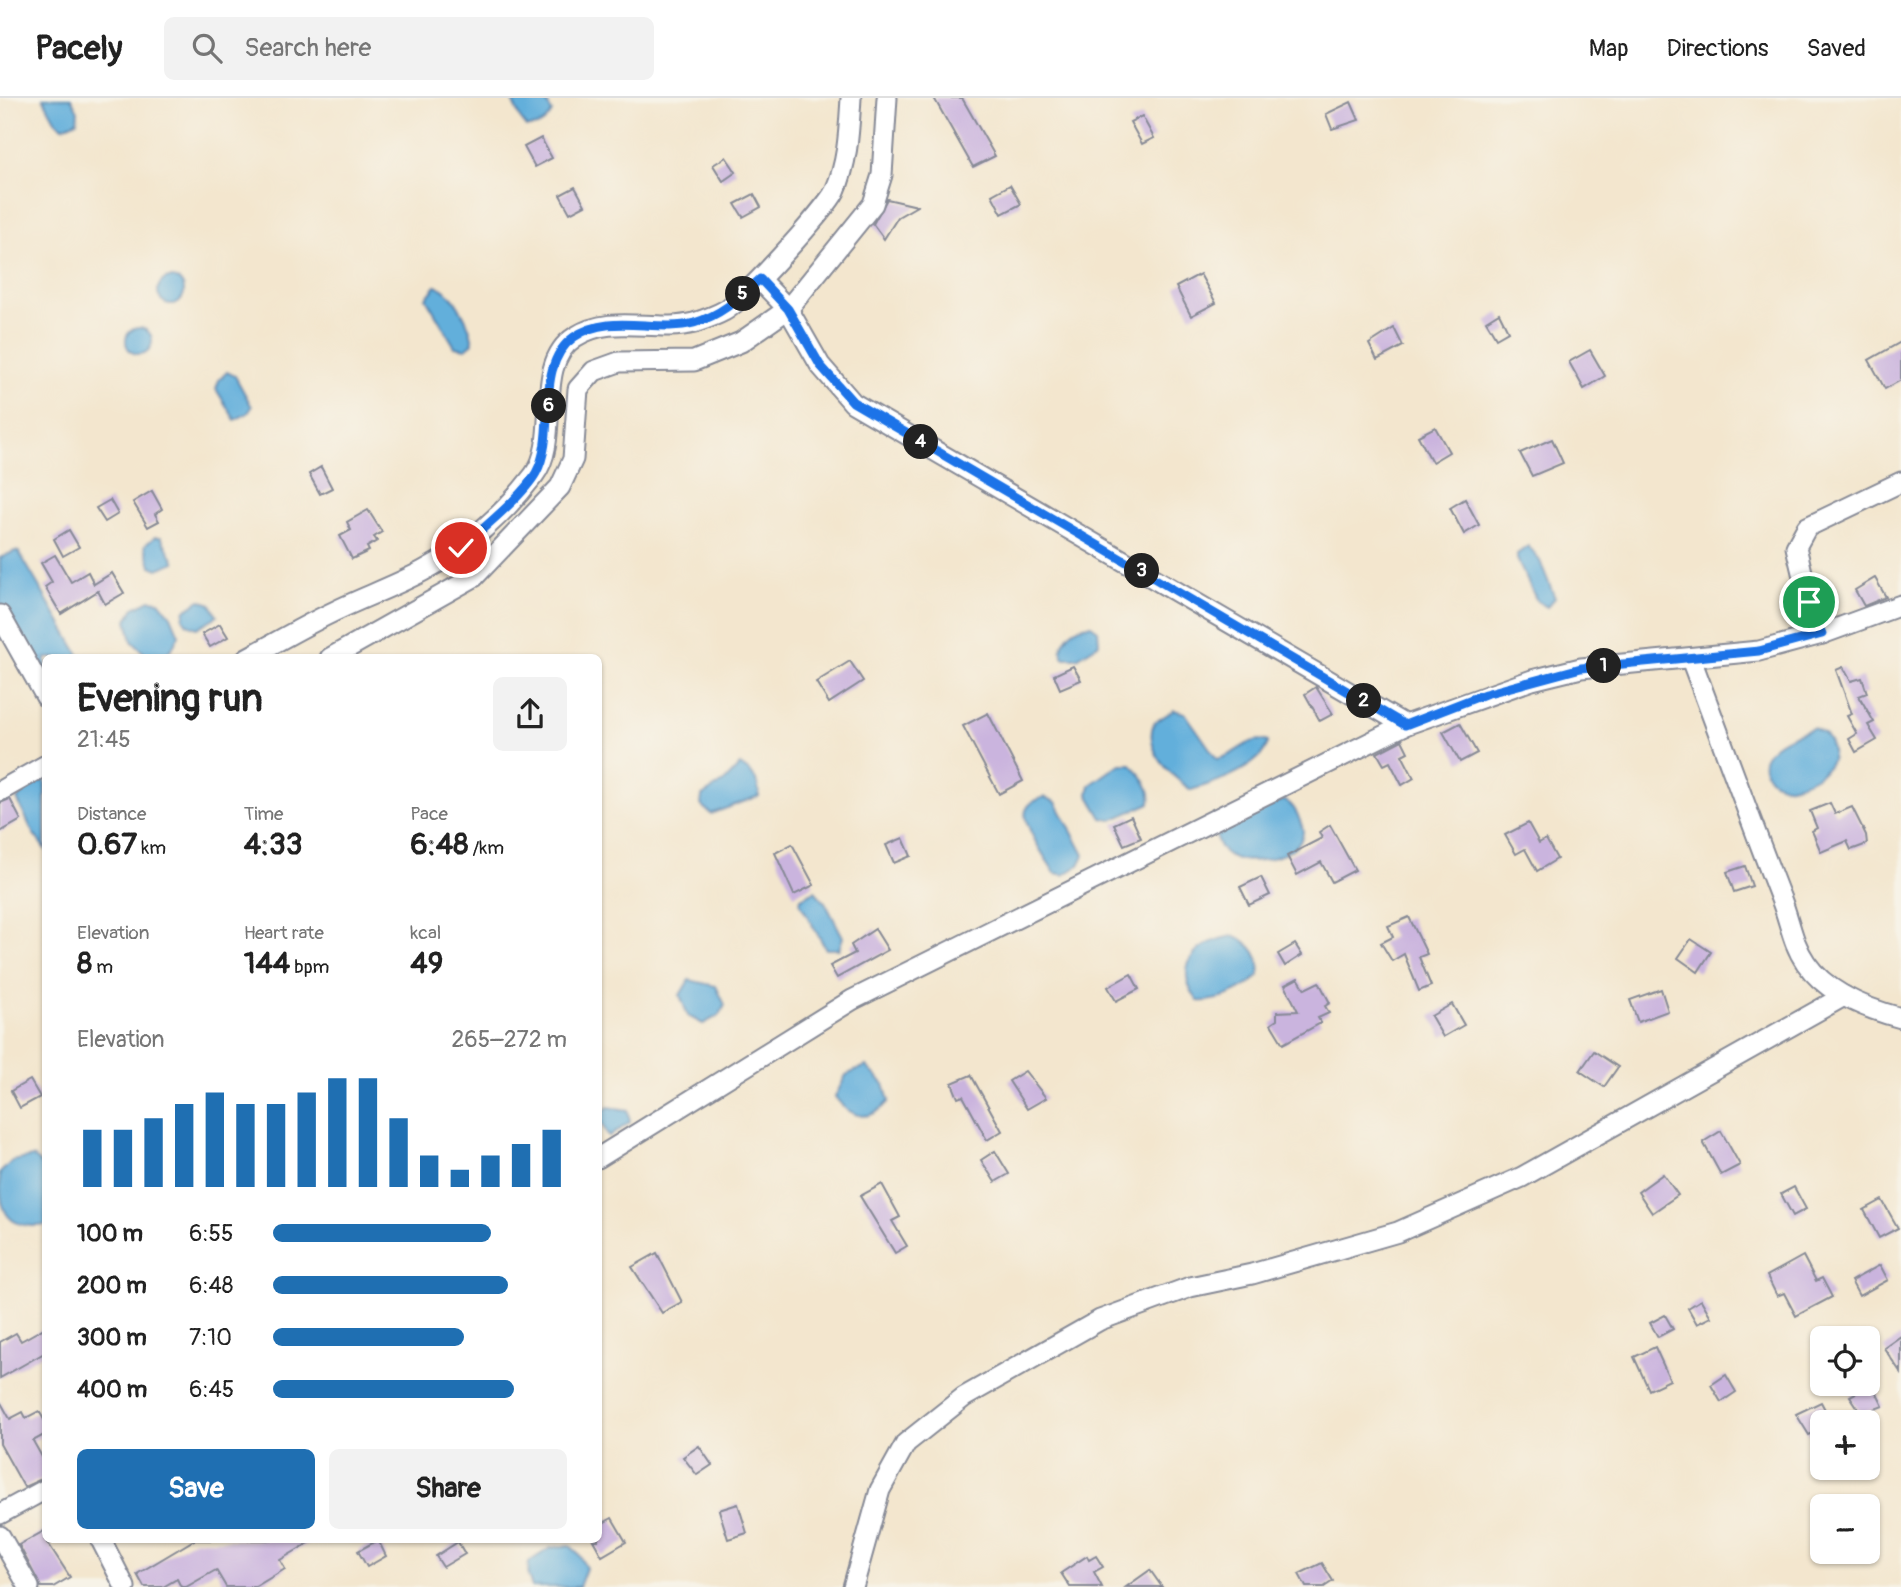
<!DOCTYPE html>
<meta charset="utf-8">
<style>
body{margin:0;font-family:Pangolin,sans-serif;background:#f2f2f2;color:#222;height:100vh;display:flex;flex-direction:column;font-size:26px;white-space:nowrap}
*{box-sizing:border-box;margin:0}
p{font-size:23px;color:#767676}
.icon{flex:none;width:38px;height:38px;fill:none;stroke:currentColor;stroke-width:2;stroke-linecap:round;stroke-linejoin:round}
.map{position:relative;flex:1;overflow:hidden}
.drawer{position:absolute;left:42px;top:556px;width:560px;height:889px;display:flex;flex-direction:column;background:#fff;border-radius:10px;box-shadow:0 2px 5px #0004}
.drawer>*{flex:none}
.buttons{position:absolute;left:1810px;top:1228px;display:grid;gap:14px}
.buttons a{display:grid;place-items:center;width:70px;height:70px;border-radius:10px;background:#fff;box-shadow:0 2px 5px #0004;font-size:35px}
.pin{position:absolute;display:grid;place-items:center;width:60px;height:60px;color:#fff;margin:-30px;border:4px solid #fff;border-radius:50%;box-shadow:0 2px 7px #0007}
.km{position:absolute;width:35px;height:35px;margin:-18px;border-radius:50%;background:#222;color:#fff;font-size:19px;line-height:35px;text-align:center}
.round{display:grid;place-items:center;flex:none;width:74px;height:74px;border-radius:10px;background:#f2f2f2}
.summary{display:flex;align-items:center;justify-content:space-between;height:119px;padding:0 35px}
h1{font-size:38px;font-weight:700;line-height:52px}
.metrics{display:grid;grid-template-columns:repeat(3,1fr);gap:10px;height:119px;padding:7px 35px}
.metrics div{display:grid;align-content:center}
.metrics b{font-size:30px;font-weight:700}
.metrics small{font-size:19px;font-weight:400}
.metrics p{font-size:19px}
.chart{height:196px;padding:14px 35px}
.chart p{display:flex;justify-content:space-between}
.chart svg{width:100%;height:126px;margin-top:7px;stroke:#1f6fb2;stroke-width:6}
.primary-button{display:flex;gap:14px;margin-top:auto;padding:14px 35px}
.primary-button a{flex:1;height:80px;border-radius:10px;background:#1f6fb2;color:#fff;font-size:28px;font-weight:700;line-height:80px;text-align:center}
.primary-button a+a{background:#f2f2f2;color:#222}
ul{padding:0 35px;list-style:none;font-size:23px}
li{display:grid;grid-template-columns:112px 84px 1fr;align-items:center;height:52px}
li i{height:18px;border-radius:9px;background:#1f6fb2}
header{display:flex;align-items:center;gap:42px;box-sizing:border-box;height:98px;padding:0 35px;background:#fff;border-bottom:2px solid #e0e0e0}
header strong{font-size:33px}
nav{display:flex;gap:38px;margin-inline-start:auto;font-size:24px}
.search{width:490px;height:63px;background:#f2f2f2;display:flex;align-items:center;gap:18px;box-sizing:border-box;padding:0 24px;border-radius:10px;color:#767676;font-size:26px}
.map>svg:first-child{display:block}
.water{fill:#62afdb;stroke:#3e6f9c;stroke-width:2}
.building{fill:#cab4de}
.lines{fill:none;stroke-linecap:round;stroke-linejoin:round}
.minor-casing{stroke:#878a96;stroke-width:23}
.minor{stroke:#fff;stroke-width:19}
.route-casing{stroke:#fff;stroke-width:14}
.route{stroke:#1a73e8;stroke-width:9}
</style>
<header>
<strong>Pacely</strong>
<div class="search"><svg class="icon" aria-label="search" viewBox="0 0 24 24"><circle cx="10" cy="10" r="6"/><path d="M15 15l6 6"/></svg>Search here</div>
<nav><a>Map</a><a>Directions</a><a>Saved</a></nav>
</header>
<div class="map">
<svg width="1901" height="1489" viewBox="0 0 1901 1489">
<rect width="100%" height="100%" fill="#f7f3e8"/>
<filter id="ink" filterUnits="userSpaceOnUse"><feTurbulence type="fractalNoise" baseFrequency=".0143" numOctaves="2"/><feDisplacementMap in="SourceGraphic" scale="14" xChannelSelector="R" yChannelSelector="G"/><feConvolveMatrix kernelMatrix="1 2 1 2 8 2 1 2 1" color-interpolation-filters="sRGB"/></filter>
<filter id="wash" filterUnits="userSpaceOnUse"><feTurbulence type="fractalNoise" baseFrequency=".00686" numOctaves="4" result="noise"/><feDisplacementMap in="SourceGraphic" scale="28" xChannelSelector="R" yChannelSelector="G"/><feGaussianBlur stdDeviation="1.57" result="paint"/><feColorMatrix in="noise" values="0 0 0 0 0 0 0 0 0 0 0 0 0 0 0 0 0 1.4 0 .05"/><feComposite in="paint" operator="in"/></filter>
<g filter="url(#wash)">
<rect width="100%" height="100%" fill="#f3e6ce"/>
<g class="water">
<polygon points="43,0 71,0 78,13 77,23 63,29 55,22"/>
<path d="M511 0H544L552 14C547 23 539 30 527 29L520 20Z"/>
<circle cx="171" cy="193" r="13"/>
<path d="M436 188C455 194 470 226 473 245L466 251 455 249 426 200Z"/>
<circle cx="139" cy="243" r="13"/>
<polygon points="227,274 235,278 252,309 248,315 235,322 216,291 219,282"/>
<polygon points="155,439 161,439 175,464 158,471 151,468 145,447"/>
<polygon points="1528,448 1540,463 1555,500 1547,509 1537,503 1517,461 1517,456"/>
<polygon points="15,453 19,454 81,560 46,560 45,591 0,509 0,460"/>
<path d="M150 502 159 503 171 518 179 537C173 552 166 560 149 560L132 543 127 522 134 510Z"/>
<polygon points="200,502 211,506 217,518 197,530 187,526 183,520 185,512"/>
<path d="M1091 527 1098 532 1099 546 1077 560H1064L1061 552C1065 537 1075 528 1091 527Z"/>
<path d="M1174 612 1185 615 1217 661C1236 659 1248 636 1268 644 1262 670 1215 685 1191 692 1171 678 1143 651 1154 625Z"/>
<path d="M1813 630C1821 633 1825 636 1829 643 1842 668 1812 684 1790 688 1775 690 1757 672 1766 657 1775 642 1798 635 1813 630Z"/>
<path d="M1120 666H1131C1141 677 1153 690 1150 705L1112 722 1102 720 1088 696 1090 687Z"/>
<path d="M740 667C753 675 759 682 759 698L711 716 701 707 702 698 725 683Z"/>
<polygon points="45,681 45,751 33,735 17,701 27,690"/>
<path d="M1044 699 1056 704 1084 757 1079 767 1064 777 1055 775C1047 763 1021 725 1026 712 1029 704 1037 702 1044 699Z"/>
<path d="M1284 702C1292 706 1297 713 1300 723 1303 730 1305 736 1300 743 1286 765 1219 776 1216 736L1220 729Z"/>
<polygon points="815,793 825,804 843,839 839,851 826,851 800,805 801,800"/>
<path d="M1235 838C1252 846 1262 859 1259 878 1245 891 1218 905 1198 903 1171 869 1197 842 1235 838Z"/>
<polygon points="689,882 716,888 725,907 720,917 703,926 688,918 680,897"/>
<path d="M866 968 884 986 889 1003C870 1026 851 1020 835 999L846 977Z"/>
<polygon points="608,1009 628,1012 630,1024 609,1039 598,1019"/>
<path d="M33 1059 45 1070 46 1127C3 1133 0 1109 0 1075L12 1063Z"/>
<polygon points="569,1447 578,1455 586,1470 579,1489 532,1489 528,1478 529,1464 550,1450"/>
</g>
<g id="blocks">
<g class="building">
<polygon points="934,0 962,0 995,58 973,69"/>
<polygon points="1351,4 1359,22 1332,31 1326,16"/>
<polygon points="1142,18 1154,40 1142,46 1130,24"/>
<polygon points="541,40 552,60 535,69 524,49"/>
<polygon points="726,59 736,74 723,83 713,67"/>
<polygon points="1010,87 1021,106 1002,116 992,97"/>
<polygon points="575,89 585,107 570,115 560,97"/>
<polygon points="754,96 761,109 743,119 735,106"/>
<polygon points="887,101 917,108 898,119 884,141 873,126"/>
<polygon points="1200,176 1216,205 1191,218 1176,189"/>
<polygon points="1499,215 1508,233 1496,240 1486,223"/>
<polygon points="1394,230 1403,248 1377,262 1369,246"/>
<polygon points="1901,244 1901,282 1885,291 1869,262"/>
<polygon points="1590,252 1605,278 1584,291 1569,264"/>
<polygon points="1435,329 1449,354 1432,364 1418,338"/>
<polygon points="1552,341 1563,365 1532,378 1520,355"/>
<polygon points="321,369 332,390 320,396 309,376"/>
<polygon points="152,393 162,411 155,416 159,423 148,429 133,404"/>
<polygon points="1465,401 1479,427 1464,436 1450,410"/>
<polygon points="110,402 118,416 105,424 96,410"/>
<polygon points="368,412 382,434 374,439 377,443 367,449 369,453 352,461 340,438 351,432 347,424"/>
<polygon points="69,432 79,449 63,458 54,441"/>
<polygon points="55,457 71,484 88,474 94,486 112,475 124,495 105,506 98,493 61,516 45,489 52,484 41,465"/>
<polygon points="1875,480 1886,499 1864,508 1855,492"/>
<polygon points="220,526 228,539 210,549 202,536"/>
<polygon points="850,563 863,583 829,605 816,584"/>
<polygon points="1073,568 1081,582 1060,591 1054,577"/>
<polygon points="1843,569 1851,583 1862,580 1867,595 1859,598 1874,624 1868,627 1877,642 1856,654 1849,641 1857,636 1847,618 1852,616 1836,572"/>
<polygon points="1316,589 1333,616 1320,623 1305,596"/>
<polygon points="988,615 1023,683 999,696 963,628"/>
<polygon points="1460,625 1477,655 1460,664 1443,634"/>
<polygon points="1402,642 1408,654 1402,657 1414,680 1402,687 1390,664 1384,667 1377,655"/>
<polygon points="10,701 21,722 0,734 0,705"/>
<polygon points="1830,705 1835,716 1852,709 1866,737 1867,746 1851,752 1847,743 1821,754 1812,733 1817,730 1810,713"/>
<polygon points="1131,718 1141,740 1124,747 1114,726"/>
<polygon points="1528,725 1539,745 1546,741 1557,761 1537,773 1525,751 1516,756 1505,737"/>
<polygon points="1330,727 1355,772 1332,784 1321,764 1297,777 1287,758 1322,740 1319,734"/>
<polygon points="903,740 911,758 894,765 886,747"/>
<polygon points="792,746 814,787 794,797 775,755"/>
<polygon points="1745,768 1752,788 1734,794 1727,774"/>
<polygon points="1261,779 1270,797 1249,807 1240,789"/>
<polygon points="1409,819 1427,856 1419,859 1431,888 1419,893 1404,856 1392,863 1381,845 1393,839 1388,828"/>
<polygon points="875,831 888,852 837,880 830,868 855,855 851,847"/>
<polygon points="1691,841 1711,854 1698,874 1678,860"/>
<polygon points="1295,846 1302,857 1285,868 1278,856"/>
<polygon points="1131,876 1139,891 1116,903 1108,889"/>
<polygon points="1298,880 1305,891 1319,884 1330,905 1325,908 1329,915 1318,920 1321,925 1283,946 1271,926 1277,922 1277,914 1298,913 1285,887"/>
<polygon points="1661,891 1668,913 1638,924 1630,902"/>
<polygon points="1452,906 1464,927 1443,939 1431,918"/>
<polygon points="1594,953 1618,969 1604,989 1580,973"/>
<polygon points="1025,973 1046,1000 1027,1011 1009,983"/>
<polygon points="971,977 1002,1033 987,1042 963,998 958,1000 952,985"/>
<polygon points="30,982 40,999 20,1010 11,993"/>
<polygon points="1721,1033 1740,1067 1721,1077 1703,1044"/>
<polygon points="995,1053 1009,1076 995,1084 981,1062"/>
<polygon points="1663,1076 1678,1097 1652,1115 1638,1094"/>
<polygon points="882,1086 900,1119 892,1123 907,1148 895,1155 860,1098"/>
<polygon points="1794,1089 1806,1111 1793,1118 1781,1096"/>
<polygon points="1882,1102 1898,1130 1879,1140 1864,1112"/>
<polygon points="657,1155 682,1204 662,1215 632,1169"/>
<polygon points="1803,1158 1816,1183 1822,1180 1832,1199 1796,1218 1784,1195 1777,1198 1767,1178"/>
<polygon points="1880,1167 1888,1182 1859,1198 1851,1183"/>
<polygon points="1701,1202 1711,1219 1697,1226 1688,1210"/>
<polygon points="1665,1217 1673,1231 1658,1239 1650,1225"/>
<polygon points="46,1229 46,1254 0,1280 0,1244 16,1235 21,1243"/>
<polygon points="1901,1238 1901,1275 1884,1250"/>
<polygon points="1655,1249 1670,1282 1649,1292 1634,1259"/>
<polygon points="1726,1277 1736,1294 1721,1304 1711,1287"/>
<polygon points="1872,1286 1883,1308 1862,1316 1850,1298"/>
<polygon points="0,1303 10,1321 23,1314 26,1320 39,1313 46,1325 46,1336 33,1343 46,1366 46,1379 24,1389 0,1346"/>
<polygon points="1821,1304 1832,1325 1822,1325 1822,1331 1809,1337 1796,1316"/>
<polygon points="699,1348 712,1367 697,1377 683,1359"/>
<polygon points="738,1406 747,1435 728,1441 719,1412"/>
<polygon points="612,1420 626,1444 602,1458 593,1442 598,1442 598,1428"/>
<polygon points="46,1432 46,1442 70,1479 53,1489 41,1489 19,1447"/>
<polygon points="194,1442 314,1442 280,1462 285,1471 255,1489 226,1489 216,1472 186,1489 181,1489 177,1481 163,1489 144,1489 137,1476"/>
<polygon points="378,1442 386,1458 367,1469 358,1453"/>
<polygon points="458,1444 465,1456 443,1469 436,1458"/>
<polygon points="1087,1458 1089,1462 1096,1458 1103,1469 1094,1474 1102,1489 1070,1489 1061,1475"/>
<polygon points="1322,1465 1333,1483 1324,1489 1306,1489 1299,1476"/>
<polygon points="1150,1472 1162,1489 1126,1489"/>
</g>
</g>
</g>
<g filter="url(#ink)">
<use href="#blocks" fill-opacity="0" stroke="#878a96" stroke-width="2"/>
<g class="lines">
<defs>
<g id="minor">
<polyline points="760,182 788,211 820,267 853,305 1405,627"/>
<polyline points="0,517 46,599"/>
<polyline points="1822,536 1809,504 1796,449 1807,429 1901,384"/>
<path d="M247 560C275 545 302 529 331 515 361 500 393 489 423 473 465 451 505 415 534 377 562 341 532 266 575 239 612 215 655 235 694 225 703 222 715 218 724 213 742 204 826 111 835 93 848 64 849 32 851 0"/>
<polyline points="330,560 474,479 560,389 573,361 578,291 594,273 619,264 694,263 741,244 788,211 873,106 882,77 887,0"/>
<path d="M1691 561C1721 641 1750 721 1781 801 1790 823 1792 845 1806 865 1827 896 1867 911 1901 920"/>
<polyline points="0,693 46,667"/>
<polyline points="598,1060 852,902 1405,627 1532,582 1581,570 1759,553 1822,536 1901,507"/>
<polyline points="0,1416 46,1391"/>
<polyline points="0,1438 29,1489"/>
<polyline points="101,1442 125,1489"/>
<polyline points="853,1489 880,1392 906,1345 964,1299 1100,1222 1190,1189 1252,1176 1398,1134 1522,1079 1844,898"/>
</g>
</defs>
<use href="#minor" class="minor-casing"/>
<use href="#minor" class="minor"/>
</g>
</g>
<g class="lines" filter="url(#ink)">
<defs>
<path id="route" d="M461 450C482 431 523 398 536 375 558 335 533 268 574 239 610 214 655 235 694 225 722 217 739 200 760 181L788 211 820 267 853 304 1405 627 1485 596 1581 570 1759 553 1822 536 1809 504"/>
</defs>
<use href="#route" class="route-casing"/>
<use href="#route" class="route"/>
</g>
</svg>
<div class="buttons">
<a><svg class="icon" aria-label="locate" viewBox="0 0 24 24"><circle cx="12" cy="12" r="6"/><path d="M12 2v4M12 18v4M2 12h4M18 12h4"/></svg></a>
<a>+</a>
<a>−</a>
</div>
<div class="pin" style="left:1809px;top:504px;background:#1e9e55"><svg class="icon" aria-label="arrive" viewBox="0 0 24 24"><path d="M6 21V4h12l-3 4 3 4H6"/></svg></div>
<div class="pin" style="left:461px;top:450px;background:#d93025"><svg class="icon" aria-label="check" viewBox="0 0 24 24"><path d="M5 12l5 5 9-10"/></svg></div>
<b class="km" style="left:1604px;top:568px">1</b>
<b class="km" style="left:1364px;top:603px">2</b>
<b class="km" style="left:1142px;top:473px">3</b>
<b class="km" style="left:921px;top:344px">4</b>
<b class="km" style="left:743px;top:196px">5</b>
<b class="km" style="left:549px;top:308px">6</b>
<section class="drawer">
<div class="summary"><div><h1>Evening run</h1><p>21:45</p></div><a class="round"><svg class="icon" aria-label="share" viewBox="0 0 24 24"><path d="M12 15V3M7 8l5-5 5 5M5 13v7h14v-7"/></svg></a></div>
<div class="metrics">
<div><p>Distance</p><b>0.67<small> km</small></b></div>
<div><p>Time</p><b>4:33</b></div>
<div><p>Pace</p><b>6:48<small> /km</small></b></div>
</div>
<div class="metrics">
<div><p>Elevation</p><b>8<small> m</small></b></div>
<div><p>Heart rate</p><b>144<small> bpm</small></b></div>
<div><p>kcal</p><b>49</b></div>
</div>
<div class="chart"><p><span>Elevation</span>265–272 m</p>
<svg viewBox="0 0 160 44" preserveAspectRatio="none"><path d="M5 44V24M15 44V24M25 44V20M35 44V15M45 44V11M55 44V15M65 44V15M75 44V11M85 44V6M95 44V6M105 44V20M115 44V33M125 44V38M135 44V33M145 44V29M155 44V24"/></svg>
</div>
<ul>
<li><b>100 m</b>6:55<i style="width:74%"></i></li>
<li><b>200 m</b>6:48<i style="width:80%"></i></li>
<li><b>300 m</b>7:10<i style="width:65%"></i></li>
<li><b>400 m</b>6:45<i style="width:82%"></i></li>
</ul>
<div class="primary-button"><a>Save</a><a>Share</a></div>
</section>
</div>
